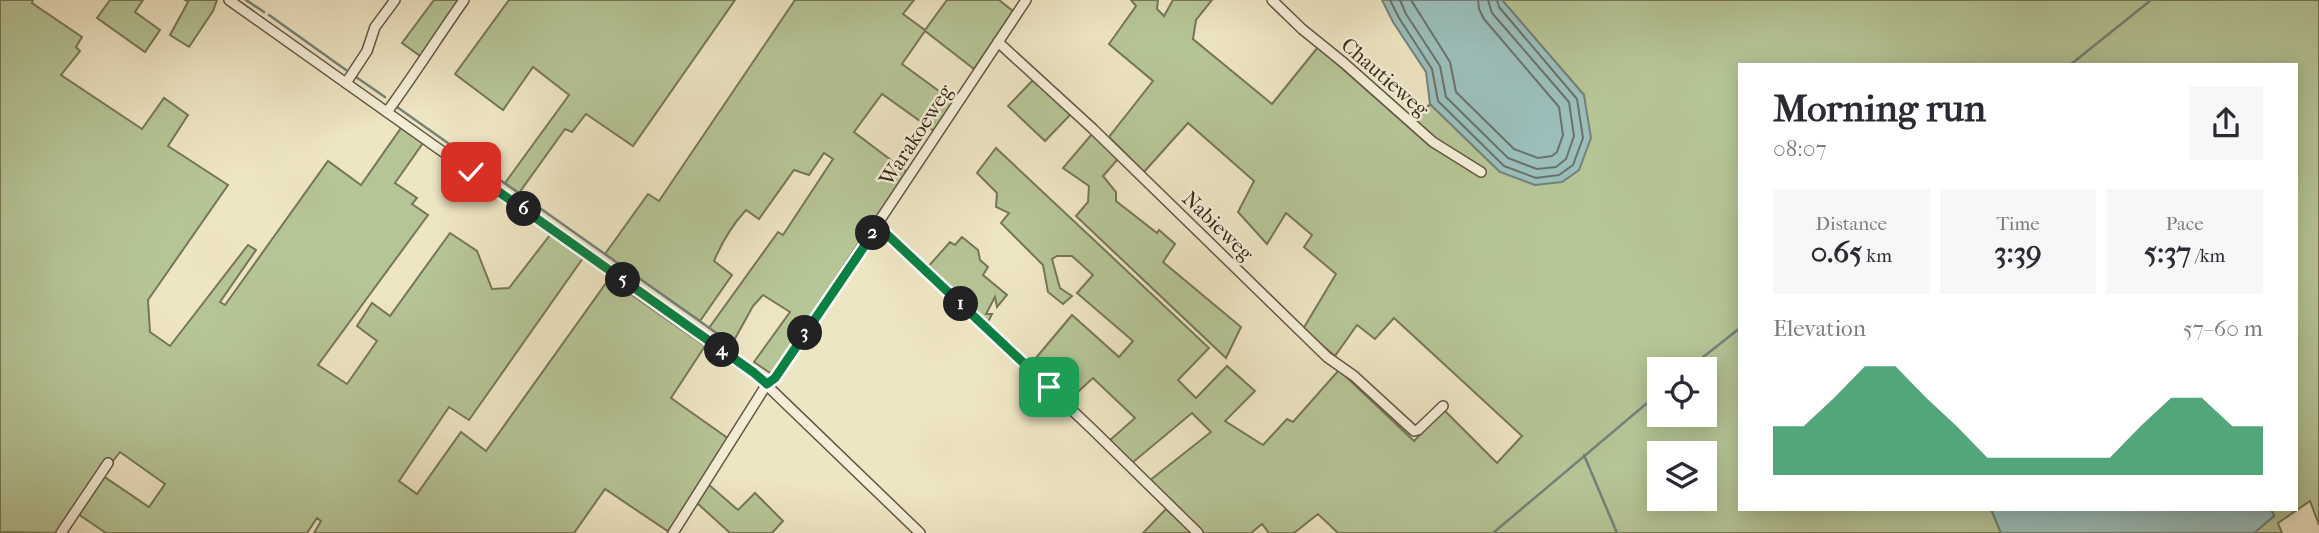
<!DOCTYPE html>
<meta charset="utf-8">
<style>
body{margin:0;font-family:"IM FELL French Canon",serif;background:#f7f7f7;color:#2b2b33;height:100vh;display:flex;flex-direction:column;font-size:26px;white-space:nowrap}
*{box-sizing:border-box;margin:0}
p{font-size:23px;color:#7c7c81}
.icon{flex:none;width:38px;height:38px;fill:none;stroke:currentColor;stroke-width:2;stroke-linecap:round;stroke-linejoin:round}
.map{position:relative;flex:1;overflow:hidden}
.drawer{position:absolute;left:1738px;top:63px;width:560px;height:448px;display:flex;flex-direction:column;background:#fff;border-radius:0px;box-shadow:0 4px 18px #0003}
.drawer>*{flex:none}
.fabs{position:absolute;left:1647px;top:357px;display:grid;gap:14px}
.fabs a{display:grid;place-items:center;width:70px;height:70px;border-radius:0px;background:#fff;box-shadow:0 4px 18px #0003;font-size:35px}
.pin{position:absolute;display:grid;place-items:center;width:60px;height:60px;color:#fff;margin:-30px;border-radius:14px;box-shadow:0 4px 10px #0006}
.km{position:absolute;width:35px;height:35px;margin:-18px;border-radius:50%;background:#222;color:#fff;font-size:19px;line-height:35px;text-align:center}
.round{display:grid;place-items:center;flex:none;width:74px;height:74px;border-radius:0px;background:#f7f7f7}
.overview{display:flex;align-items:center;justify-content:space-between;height:119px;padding:0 35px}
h1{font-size:38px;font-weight:800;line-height:52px}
.stats{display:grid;grid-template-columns:repeat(3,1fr);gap:10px;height:119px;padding:7px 35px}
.stats div{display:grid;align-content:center;border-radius:0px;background:#f7f7f7;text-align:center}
.stats b{font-size:30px;font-weight:800}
.stats small{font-size:19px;font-weight:400}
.stats p{font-size:19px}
.chart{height:196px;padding:14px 35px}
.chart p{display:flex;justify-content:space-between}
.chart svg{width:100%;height:126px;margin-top:7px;fill:#0b8043;opacity:.7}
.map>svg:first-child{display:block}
.green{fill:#b6c596;stroke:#767658;stroke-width:2;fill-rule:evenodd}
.water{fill:#9bbeba;stroke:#73827a;stroke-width:2}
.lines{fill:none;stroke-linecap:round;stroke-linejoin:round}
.shore{stroke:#69726a;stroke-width:2}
.stream{stroke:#73827a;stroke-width:2.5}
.minor-casing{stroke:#655644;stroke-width:12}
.minor{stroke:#f4eed8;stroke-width:9}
.route-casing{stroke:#fff;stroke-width:14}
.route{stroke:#0b8043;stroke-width:9}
.labels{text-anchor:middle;stroke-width:5;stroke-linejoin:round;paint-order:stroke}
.street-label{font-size:21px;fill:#372719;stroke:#f4eed8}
</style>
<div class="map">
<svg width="2319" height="533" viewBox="0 0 2319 533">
<rect width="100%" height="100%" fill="#eee5c3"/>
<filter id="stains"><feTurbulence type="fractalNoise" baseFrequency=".00286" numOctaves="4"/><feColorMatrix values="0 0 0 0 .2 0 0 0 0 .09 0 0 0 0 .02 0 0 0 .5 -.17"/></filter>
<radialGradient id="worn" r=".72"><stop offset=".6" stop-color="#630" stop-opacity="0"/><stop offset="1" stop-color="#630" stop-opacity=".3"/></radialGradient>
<g class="green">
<polygon points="0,0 33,0 32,3 82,37 76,47 80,51 61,75 142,129 164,98 188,115 168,146 228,185 148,300 150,332 170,346 248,245 256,250 220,302 225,305 328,161 361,185 401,128 423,143 395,183 417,198 412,204 428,215 318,365 347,384 377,341 357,326 372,303 390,316 450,233 477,251 492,289 509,288 550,235 583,258 469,420 449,407 399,481 417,494 461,432 486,451 609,279 705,346 671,398 729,439 669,532 605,489 574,533 314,533 321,521 317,518 307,533 106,533 78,514 103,476 149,507 165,484 120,452 113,461 108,458 58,533 0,532"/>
<polygon points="110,0 143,0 135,12 160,30 145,52 97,18"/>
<polygon points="185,0 217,0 213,11 189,47 170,35 188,2"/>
<polygon points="434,0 460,0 423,58 402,43"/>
<polygon points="509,0 735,0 633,146 586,114 572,132 565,129 519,193 505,183 569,95 533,67 503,110 455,74"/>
<path d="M795 0H914L903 14 925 30 947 0H999L1013 11 974 69 925 31 902 64 954 102 934 131 882 94 854 132 908 173 776 371 770 373 754 362 790 312 763 295 753 306 732 344 709 328 778 232 783 235 833 159 824 153 809 175 794 170 759 219 746 210C732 225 722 242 714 261L732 275 700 321 605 254 648 194 659 201Z"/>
<path d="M1131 0H1158L1157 9 1164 16 1173 0H1212L1196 20 1193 39 1272 104 1318 47 1430 146 1482 176 1433 140 1414 122 1430 104 1500 172 1584 95 1502 0H2319V525L2310 501 2278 523 2282 533H2254L2274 516 2271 509H2296V65H1740V509H1991L2001 533H1338L1318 514 1294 533H1269L1262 524 1251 533H1202L1149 481 1211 432 1192 413 1132 463 1109 441 1135 418 1093 378 1068 401 1030 365 1072 315 1119 357 1133 341 1077 293 1093 275 1072 256H1057L1052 259 1060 288 1072 296 1063 304 1048 292 1043 265 1001 223 1009 213 996 207 997 193 977 173 996 148 1209 348 1178 380 1196 398 1227 366 1255 391 1225 421 1263 445 1287 419 1293 422 1339 370 1414 441 1444 410 1497 463 1522 436 1394 318 1375 339 1357 325 1335 356 1303 329 1336 274 1304 247 1312 235 1286 213 1267 244 1238 212 1254 181 1188 123 1144 172 1109 137 1153 81 1109 44 1136 6ZM1659 369H1704V415H1659ZM1659 453H1704V499H1659Z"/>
<polygon points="1034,79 1071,114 1045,141 1008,106"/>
<polygon points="1092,134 1118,159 1103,176 1116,192 1116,201 1157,233 1159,230 1175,244 1163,262 1241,327 1226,358 1076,216 1088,202 1089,186 1063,168"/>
<polygon points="962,237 978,250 980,260 988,267 983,275 1007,295 997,307 995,297 986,314 992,314 987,324 927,268 950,242 955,245"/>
<polygon points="708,484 738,510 755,493 783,521 772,533 730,533 697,503"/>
<polygon points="1166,509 1192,533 1143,533"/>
</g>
<g class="water">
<polygon points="1382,0 1502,0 1584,95 1591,138 1579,170 1562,182 1535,185 1500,172 1430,104 1426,72 1393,22"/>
<polygon points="1991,509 2271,509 2274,516 2254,533 2001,533"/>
</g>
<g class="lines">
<g class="shore">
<polyline points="1390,0 1399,18 1432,69 1438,101 1504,166 1536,178 1559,175 1573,165 1583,138 1577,99 1499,7 1497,0"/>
<polyline points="1400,0 1406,14 1440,66 1446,97 1508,158 1537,169 1556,167 1566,159 1574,136 1569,102 1492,13 1488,0"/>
<polyline points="1411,0 1450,62 1456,92 1514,149 1538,158 1552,156 1557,152 1563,135 1559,107 1484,19 1479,9 1478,0"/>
</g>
<g class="stream">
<polyline points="246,0 264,12"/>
<polyline points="269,15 346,70"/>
<polyline points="2070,65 2151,0"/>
<polyline points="356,77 385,97"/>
<polyline points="397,107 732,344"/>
<polyline points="1688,369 1740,328"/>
<polyline points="1584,455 1617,533"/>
<polyline points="1493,533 1659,393"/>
</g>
<defs>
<g id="minor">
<polyline points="229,0 753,372 920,533"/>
<polyline points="1272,0 1302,29 1344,63 1433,142 1481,172"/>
<polyline points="998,42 1093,129 1327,357 1354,376 1414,431 1418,430 1443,406"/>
<polyline points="346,83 367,51 375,27 395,0"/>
<path d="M387 112C414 75 438 37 464 0"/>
<polyline points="878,226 1093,430 1198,533"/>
<polyline points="61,533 108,463"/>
<polyline points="673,533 767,384 775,378 1026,0"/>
</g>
</defs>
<use href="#minor" class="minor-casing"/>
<use href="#minor" class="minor"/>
</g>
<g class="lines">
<defs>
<polyline id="route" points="471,172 753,372 767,384 775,378 878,226 1049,387"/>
</defs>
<use href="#route" class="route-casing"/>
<use href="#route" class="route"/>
</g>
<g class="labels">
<g class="street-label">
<text transform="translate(1385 77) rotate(41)" y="7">Chautieweg</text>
<text transform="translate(916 135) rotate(-57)" y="7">Warakoeweg</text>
<text transform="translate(1218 226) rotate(44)" y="7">Nabieweg</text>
</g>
</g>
<rect width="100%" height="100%" filter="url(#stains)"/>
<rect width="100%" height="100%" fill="url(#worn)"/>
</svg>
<div class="fabs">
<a><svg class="icon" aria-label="locate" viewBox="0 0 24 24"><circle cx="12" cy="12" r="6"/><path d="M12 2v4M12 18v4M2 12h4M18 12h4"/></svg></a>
<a><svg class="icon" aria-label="layers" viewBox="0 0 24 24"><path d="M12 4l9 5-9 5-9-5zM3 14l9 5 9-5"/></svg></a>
</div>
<div class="pin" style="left:1049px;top:387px;background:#1e9e55"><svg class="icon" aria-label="arrive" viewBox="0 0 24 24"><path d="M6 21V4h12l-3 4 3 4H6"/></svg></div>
<div class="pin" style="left:471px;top:172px;background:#d93025"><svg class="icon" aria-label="check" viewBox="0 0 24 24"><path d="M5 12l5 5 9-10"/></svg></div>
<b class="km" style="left:961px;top:304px">1</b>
<b class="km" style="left:873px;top:233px">2</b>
<b class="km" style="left:805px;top:333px">3</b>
<b class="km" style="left:722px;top:350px">4</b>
<b class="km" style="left:623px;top:280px">5</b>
<b class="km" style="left:524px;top:209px">6</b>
<section class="drawer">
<div class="overview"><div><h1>Morning run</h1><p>08:07</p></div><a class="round"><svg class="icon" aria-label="share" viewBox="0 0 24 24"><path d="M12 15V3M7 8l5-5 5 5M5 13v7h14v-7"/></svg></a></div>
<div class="stats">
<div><p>Distance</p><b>0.65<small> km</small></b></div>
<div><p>Time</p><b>3:39</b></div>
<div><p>Pace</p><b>5:37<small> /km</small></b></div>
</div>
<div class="chart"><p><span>Elevation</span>57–60 m</p>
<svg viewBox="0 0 160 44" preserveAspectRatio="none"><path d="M0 44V27L10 27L20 17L30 6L40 6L50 17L60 27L70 38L80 38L90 38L100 38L110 38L120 27L130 17L140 17L150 27L160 27V44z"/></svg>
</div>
</section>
</div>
